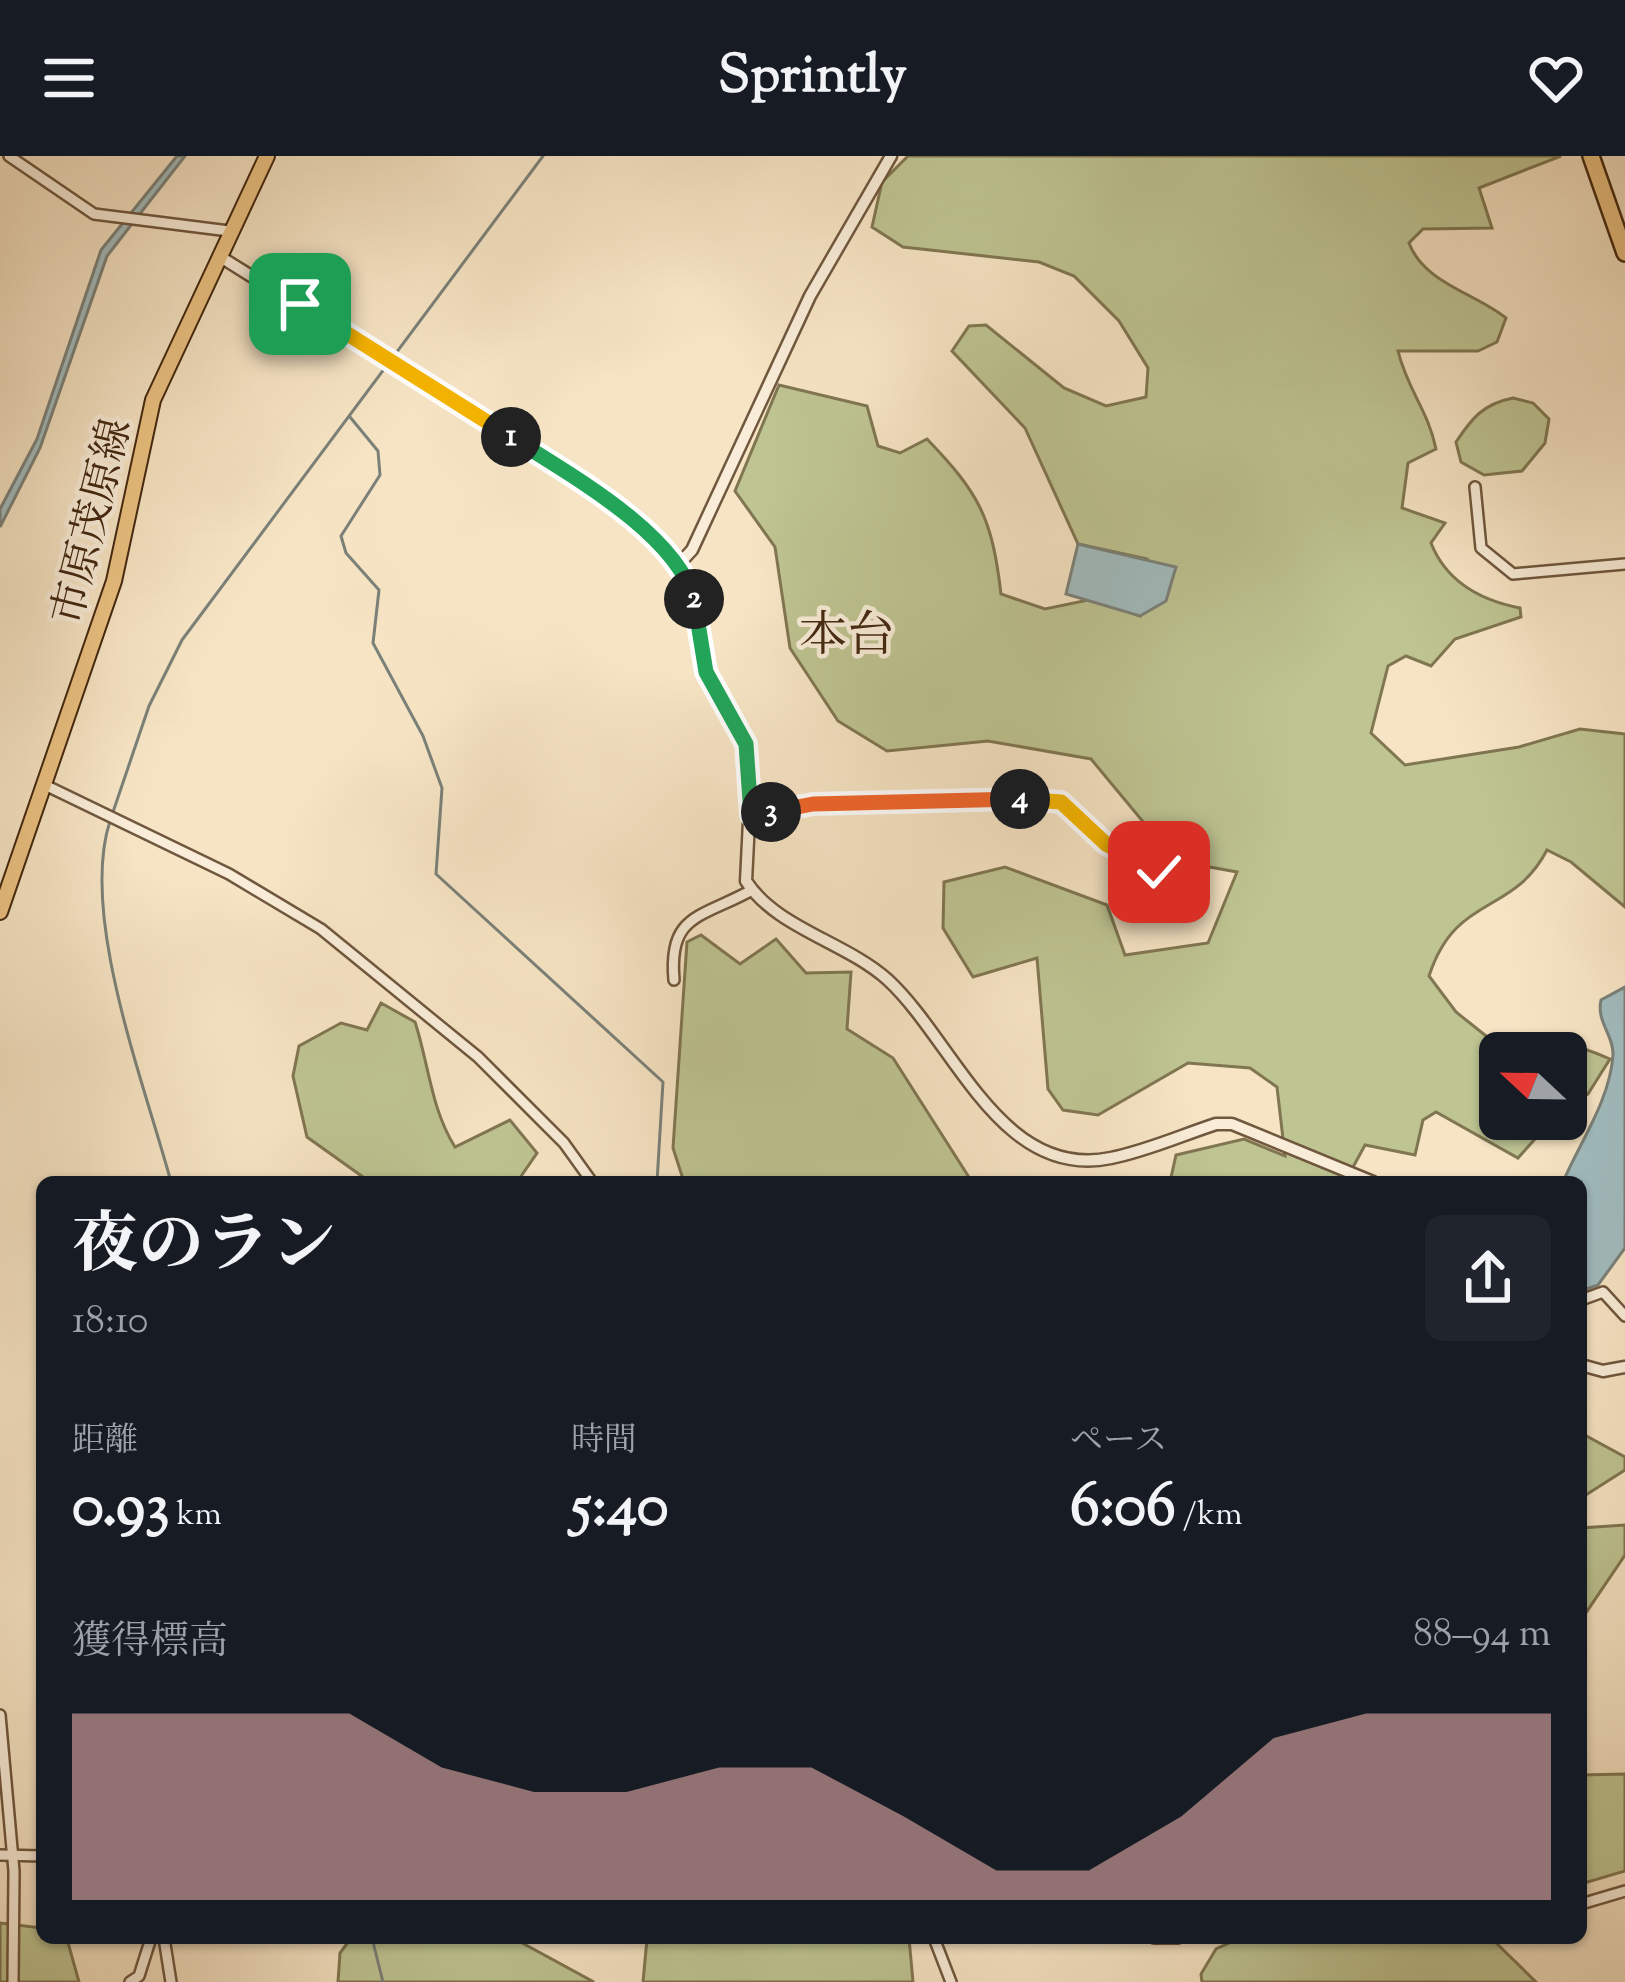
<!DOCTYPE html>
<html lang="ja">
<meta charset="utf-8">
<style>
body{margin:0;font-family:"Sorts Mill Goudy","Noto Serif JP",serif;background:#20242c;color:#f1f3f6;height:100vh;display:flex;flex-direction:column;font-size:45px;white-space:nowrap}
*{box-sizing:border-box;margin:0}
p{font-size:39px;color:#9ea1a6}
.icon{flex:none;width:66px;height:66px;fill:none;stroke:currentColor;stroke-width:2;stroke-linecap:round;stroke-linejoin:round}
.map{position:relative;flex:1;overflow:hidden}
.panel{position:absolute;left:36px;top:1020px;width:1551px;height:768px;display:flex;flex-direction:column;background:#171b24;border-radius:18px;box-shadow:0 3px 9px #0004}
.panel>*{flex:none}
.needle{width:78px;rotate:292deg}
.controls{position:absolute;left:1479px;top:876px;display:grid;gap:24px}
.controls a{display:grid;place-items:center;width:108px;height:108px;border-radius:18px;background:#171b24;box-shadow:0 3px 9px #0004;font-size:60px}
.pin{position:absolute;display:grid;place-items:center;width:102px;height:102px;color:#fff;margin:-51px;border-radius:24px;box-shadow:0 6px 18px #0006}
.km{position:absolute;width:60px;height:60px;margin:-30px;border-radius:50%;background:#222;color:#fff;font-size:33px;line-height:60px;text-align:center}
.round{display:grid;place-items:center;flex:none;width:126px;height:126px;border-radius:18px;background:#20242c}
.overview{display:flex;align-items:center;justify-content:space-between;height:204px;padding:0 36px}
h1{font-size:66px;font-weight:700;line-height:90px}
.figures{display:grid;grid-template-columns:repeat(3,1fr);gap:18px;height:204px;padding:12px 36px}
.figures div{display:grid;align-content:center}
.figures b{font-size:60px;font-weight:700}
.figures small{font-size:33px;font-weight:400}
.figures p{font-size:33px}
.chart{height:336px;padding:24px 36px}
.chart p{display:flex;justify-content:space-between}
.chart svg{width:100%;height:216px;margin-top:12px;fill:#c59692;opacity:.7}
header{display:flex;justify-content:space-between;align-items:center;height:156px;padding:0 36px;background:#171b24;font-size:54px;font-weight:700}
.map>svg:first-child{display:block}
.green{fill:#bec492;stroke:#807651;stroke-width:3}
.water{fill:#a1bcbf;stroke:#7b8179;stroke-width:3}
.lines{fill:none;stroke-linecap:round;stroke-linejoin:round}
.stream{stroke:#7b8179;stroke-width:3}
.minor-casing{stroke:#70573d;stroke-width:14}
.tertiary-casing{stroke:#70573d;stroke-width:15}
.primary-casing{stroke:#432810;stroke-width:18}
.trunk-casing{stroke:#432810;stroke-width:20}
.minor{stroke:#f9edd9;stroke-width:9}
.tertiary{stroke:#f9edd9;stroke-width:10}
.primary{stroke:#ebc282;stroke-width:14}
.trunk{stroke:#ebc282;stroke-width:15}
.split-1-casing{stroke:#fff;stroke-width:24}
.split-2-casing{stroke:#fff;stroke-width:24}
.split-3-casing{stroke:#fff;stroke-width:24}
.split-4-casing{stroke:#fff;stroke-width:24}
.split-5-casing{stroke:#fff;stroke-width:24}
.split-1{stroke:#f5b400;stroke-width:15}
.split-2{stroke:#22a559;stroke-width:15}
.split-3{stroke:#22a559;stroke-width:15}
.split-4{stroke:#f0652b;stroke-width:15}
.split-5{stroke:#f5b400;stroke-width:15}
.labels{text-anchor:middle;stroke-width:9;stroke-linejoin:round;paint-order:stroke}
.street-label{font-size:42px;fill:#432810;stroke:#f9edd9}
.quarter-label{font-size:48px;fill:#432810;stroke:#f9edd9}
</style>
<header><svg class="icon" aria-label="menu" viewBox="0 0 24 24"><path d="M4 6h16M4 12h16M4 18h16"/></svg>Sprintly<svg class="icon" aria-label="heart" viewBox="0 0 24 24"><path d="M12 20l-8-8c-3-5 5-10 8-4 3-6 11-1 8 4z"/></svg></header>
<div class="map">
<svg width="1625" height="1826" viewBox="0 0 1625 1826">
<rect width="100%" height="100%" fill="#f6e4c4"/>
<filter id="stains"><feTurbulence type="fractalNoise" baseFrequency=".00167" numOctaves="4"/><feColorMatrix values="0 0 0 0 .2 0 0 0 0 .09 0 0 0 0 .02 0 0 0 .5 -.17"/></filter>
<radialGradient id="worn" r=".72"><stop offset=".6" stop-color="#630" stop-opacity="0"/><stop offset="1" stop-color="#630" stop-opacity=".3"/></radialGradient>
<g class="green">
<path d="M908 0H1561L1479 32 1492 72 1423 73 1409 87C1424 127 1475 137 1506 162L1497 186 1478 195H1398C1408 235 1428 254 1436 293L1408 307 1402 352 1445 367 1431 387C1446 425 1479 444 1520 452L1521 461 1455 483 1431 510 1406 500 1388 510 1371 577 1405 609 1519 591 1580 573 1625 578V751L1571 706 1547 694C1512 761 1456 737 1429 820L1456 856 1500 891C1540 880 1572 886 1610 903L1588 938 1566 951V897H1500V963H1553L1518 1002 1436 956 1423 964 1415 999 1365 989 1345 1026H1170L1176 999 1244 983 1285 1000 1277 931 1250 912 1188 907 1098 959 1063 954 1048 933 1037 802 973 821 943 772 944 726 1005 711 1107 749 1125 799 1208 787 1237 716 1188 707 1154 679 1091 603 988 585 887 595 838 565 790 492 775 391 735 335 779 229 867 250 878 290 900 297 927 283C980 338 992 362 1001 438L1045 453 1093 443 1140 460 1147 403 1078 388 1025 272 952 195 969 170 986 169 1064 232 1106 250 1146 241 1148 212 1119 165 1074 120 1039 106 903 91 872 71 882 26Z"/>
<path d="M1513 242 1533 247 1549 263 1545 287 1522 315 1484 319 1461 306 1456 286C1472 262 1483 248 1513 242Z"/>
<polygon points="701,779 740,808 776,783 806,817 851,816 847,873 893,902 972,1026 683,1023 673,992 687,786"/>
<path d="M381 847 415 866C429 909 431 953 455 991L510 964 537 997 517 1026H370L307 981 293 920 299 890 341 867 367 874Z"/>
<polygon points="1581,1277 1625,1301 1625,1314 1581,1342"/>
<polygon points="1625,1369 1625,1399 1581,1464 1581,1372"/>
<polygon points="1625,1618 1625,1715 1581,1728 1581,1619"/>
<polygon points="0,1767 42,1772 42,1782 67,1783 79,1826 0,1826"/>
<polygon points="351,1782 513,1782 594,1826 338,1826 340,1797"/>
<polygon points="652,1782 909,1782 913,1826 643,1826 647,1783"/>
<polygon points="1240,1782 1491,1782 1536,1826 1202,1826 1201,1818 1216,1793"/>
</g>
<g class="water">
<polygon points="177,0 185,0 107,100 40,292 0,371 0,353 37,283 101,94"/>
<polygon points="1078,388 1176,411 1166,445 1140,460 1066,438"/>
<path d="M1625 831V1092L1598 1129 1581 1135V1026H1563C1580 986 1610 944 1613 899 1614 879 1596 866 1601 844Z"/>
</g>
<g class="lines">
<g class="stream">
<polyline points="350,261 378,295 380,319 341,380 346,397 379,434 373,487 423,580 442,632 436,718 663,926 657,1026"/>
<polyline points="113,656 149,550 182,484 543,0"/>
<path d="M110 665C79 760 145 929 171 1026"/>
<polyline points="372,1782 383,1826"/>
</g>
<defs>
<g id="minor">
<polyline points="9,0 94,58 229,75"/>
<polyline points="1475,331 1481,392 1513,418 1625,408"/>
<polyline points="47,630 229,718 321,773 478,901 564,987 592,1026"/>
<polyline points="751,660 813,648 1040,642 1075,654 1106,688 1159,716"/>
<path d="M674 824C668 758 701 762 752 734"/>
<polyline points="1581,1144 1603,1136 1625,1160"/>
<polyline points="0,1559 14,1715 13,1826"/>
<polyline points="0,1699 42,1700"/>
<polyline points="1581,1748 1625,1735"/>
<polyline points="164,1782 171,1826"/>
<polyline points="934,1782 951,1826"/>
<polyline points="1154,1782 1178,1782"/>
<polyline points="130,1826 139,1820 151,1782"/>
</g>
<g id="tertiary">
<path d="M219 100 570 319 669 396 690 429 705 516 745 588 751 625 746 725C776 772 846 786 888 824 954 885 1001 1025 1111 1002 1147 995 1182 979 1216 968H1232L1373 1026"/>
<polyline points="679,408 692,394 810,140 891,0"/>
<polyline points="1581,1209 1603,1215 1625,1211"/>
</g>
<polyline id="primary" points="0,756 114,425 153,244 267,0"/>
<polyline id="trunk" points="1591,0 1625,97"/>
</defs>
<use href="#minor" class="minor-casing"/>
<use href="#tertiary" class="tertiary-casing"/>
<use href="#primary" class="primary-casing"/>
<use href="#trunk" class="trunk-casing"/>
<use href="#minor" class="minor"/>
<use href="#tertiary" class="tertiary"/>
<use href="#primary" class="primary"/>
<use href="#trunk" class="trunk"/>
</g>
<g class="lines">
<defs>
<polyline id="split-1" points="300,148 511,281"/>
<path id="split-2" d="M511 281C568 318 675 376 694 443"/>
<polyline id="split-3" points="694,443 706,516 746,588 751,659 771,656"/>
<polyline id="split-4" points="771,656 813,648 1020,643"/>
<polyline id="split-5" points="1020,643 1061,646 1106,688 1159,716"/>
</defs>
<use href="#split-1" class="split-1-casing"/>
<use href="#split-2" class="split-2-casing"/>
<use href="#split-3" class="split-3-casing"/>
<use href="#split-4" class="split-4-casing"/>
<use href="#split-5" class="split-5-casing"/>
<use href="#split-1" class="split-1"/>
<use href="#split-2" class="split-2"/>
<use href="#split-3" class="split-3"/>
<use href="#split-4" class="split-4"/>
<use href="#split-5" class="split-5"/>
</g>
<g class="labels">
<g class="street-label">
<text transform="translate(90 365) rotate(-76)" y="15">市原茂原線</text>
</g>
<g class="quarter-label">
<text x="847" y="494">本台</text>
</g>
</g>
<rect width="100%" height="100%" filter="url(#stains)"/>
<rect width="100%" height="100%" fill="url(#worn)"/>
</svg>
<div class="controls">
<a><svg class="needle" viewBox="-14 -14 28 28"><path d="M0-13l5 13h-10z" fill="#e53935"/><path d="M0 13l5-13h-10z" fill="#9ea1a6"/></svg></a>
</div>
<div class="pin" style="left:300px;top:148px;background:#1e9e55"><svg class="icon" aria-label="arrive" viewBox="0 0 24 24"><path d="M6 21V4h12l-3 4 3 4H6"/></svg></div>
<div class="pin" style="left:1159px;top:716px;background:#d93025"><svg class="icon" aria-label="check" viewBox="0 0 24 24"><path d="M5 12l5 5 9-10"/></svg></div>
<b class="km" style="left:511px;top:281px">1</b>
<b class="km" style="left:694px;top:443px">2</b>
<b class="km" style="left:771px;top:656px">3</b>
<b class="km" style="left:1020px;top:643px">4</b>
<section class="panel">
<div class="overview"><div><h1>夜のラン</h1><p>18:10</p></div><a class="round"><svg class="icon" aria-label="share" viewBox="0 0 24 24"><path d="M12 15V3M7 8l5-5 5 5M5 13v7h14v-7"/></svg></a></div>
<div class="figures">
<div><p>距離</p><b>0.93<small> km</small></b></div>
<div><p>時間</p><b>5:40</b></div>
<div><p>ペース</p><b>6:06<small> /km</small></b></div>
</div>
<div class="chart"><p><span>獲得標高</span>88–94 m</p>
<svg viewBox="0 0 160 44" preserveAspectRatio="none"><path d="M0 44V6L10 6L20 6L30 6L40 17L50 22L60 22L70 17L80 17L90 27L100 38L110 38L120 27L130 11L140 6L150 6L160 6V44z"/></svg>
</div>
</section>
</div>
